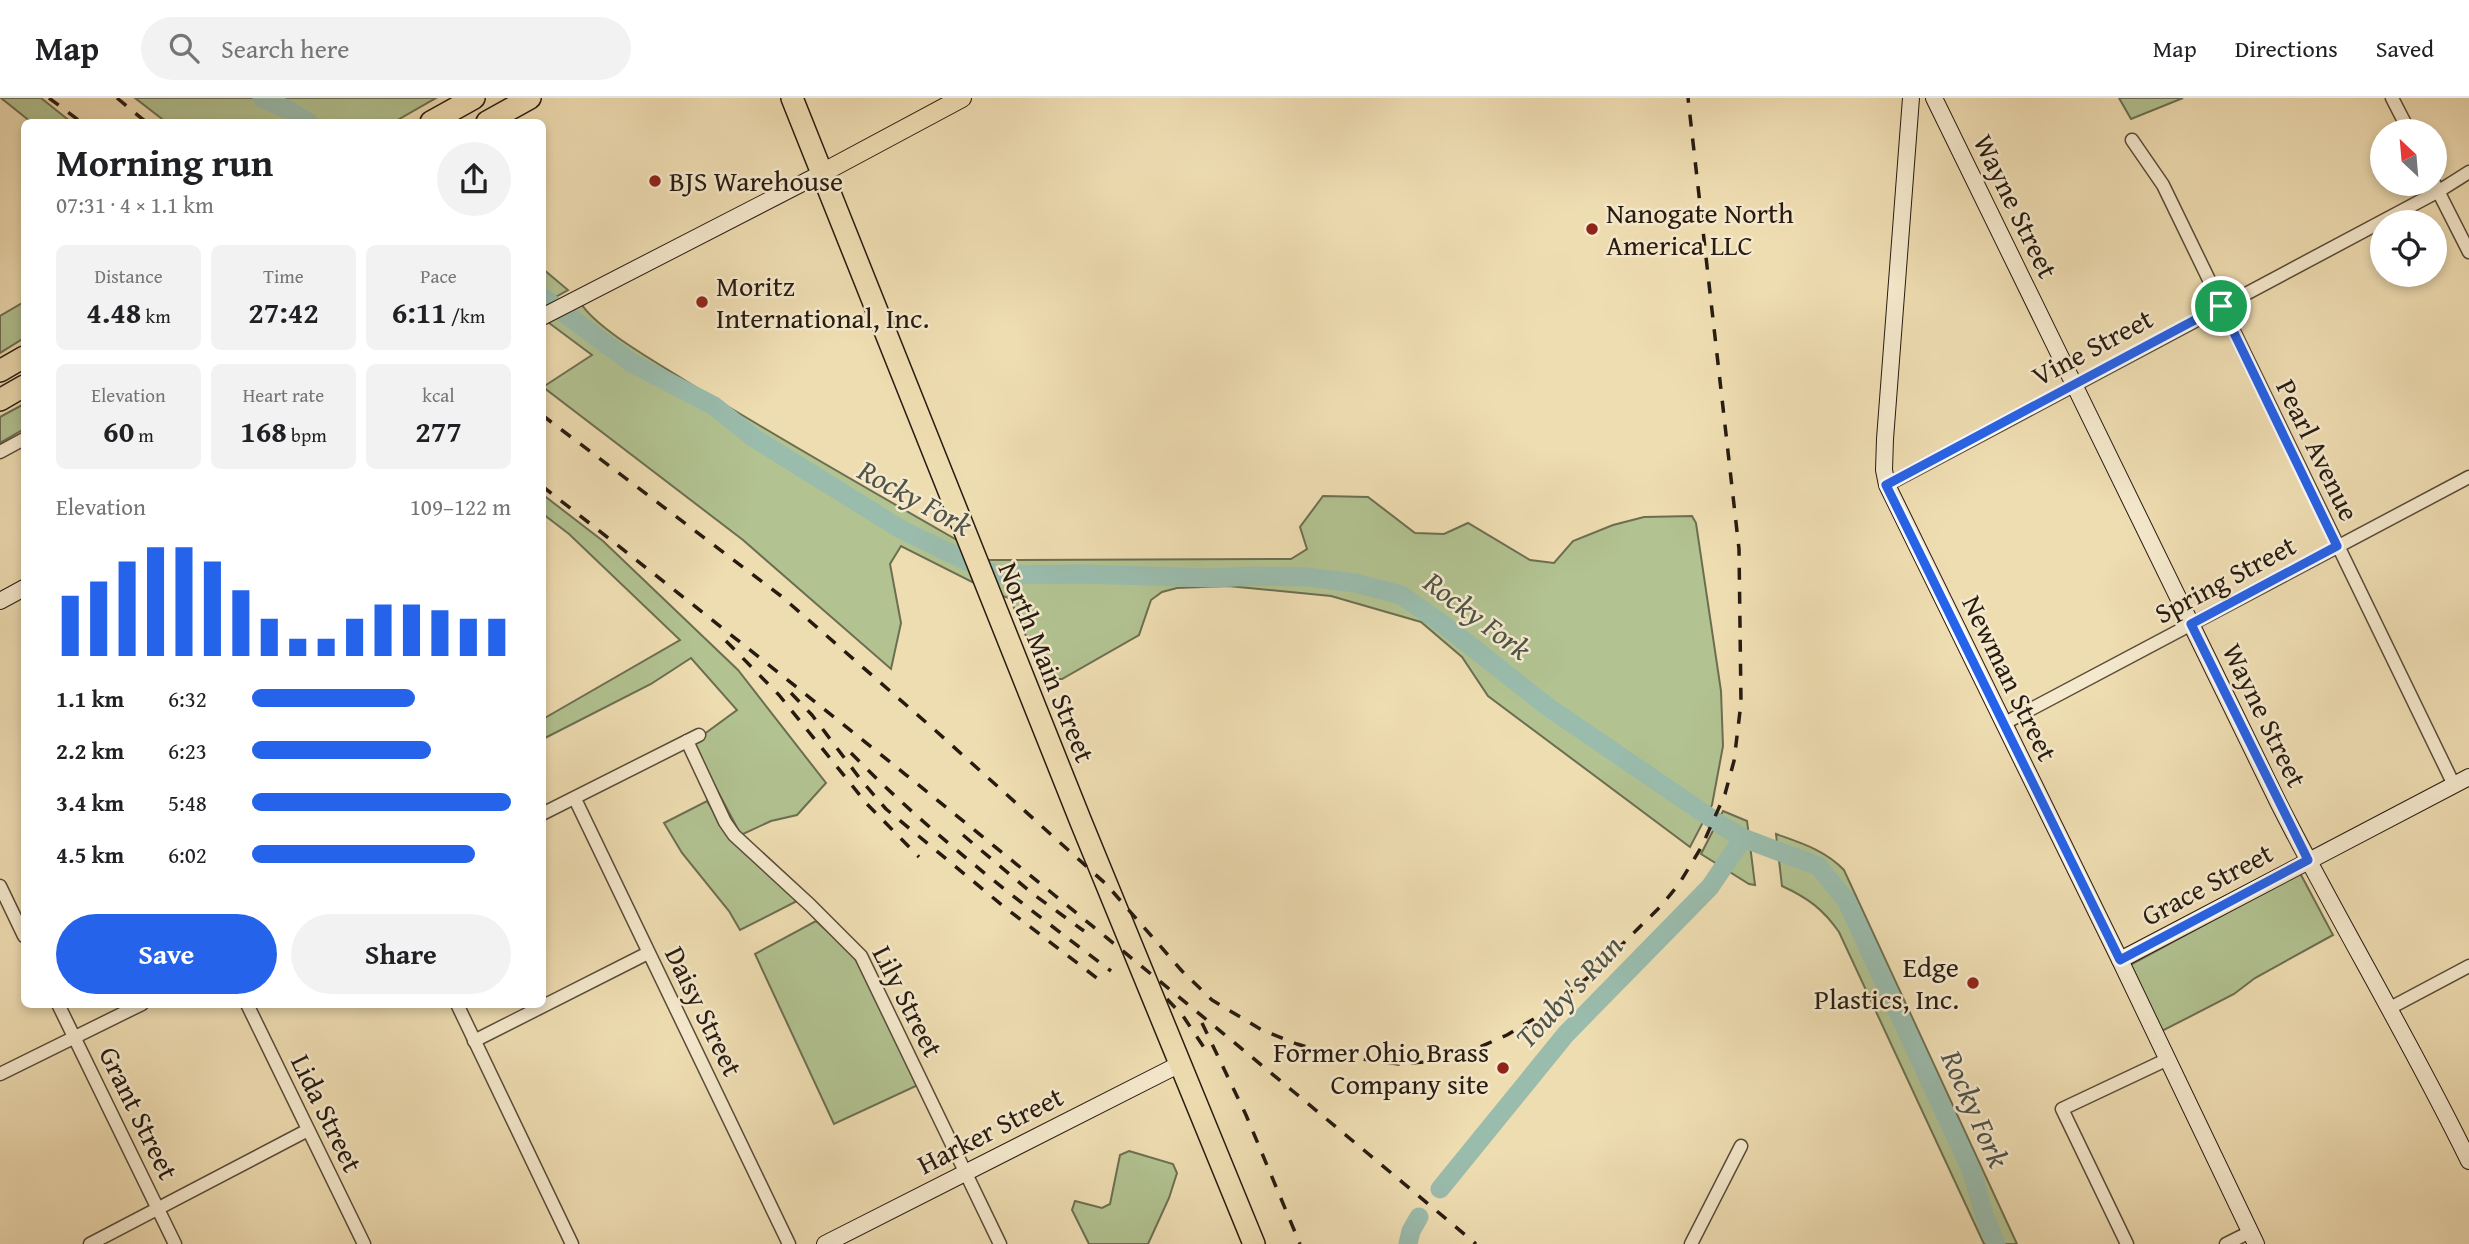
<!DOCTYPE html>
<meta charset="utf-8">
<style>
body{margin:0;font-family:"Gentium Book Plus",serif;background:#f2f2f2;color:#202124;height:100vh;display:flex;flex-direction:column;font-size:26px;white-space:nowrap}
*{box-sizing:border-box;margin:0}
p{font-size:23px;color:#757577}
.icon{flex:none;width:38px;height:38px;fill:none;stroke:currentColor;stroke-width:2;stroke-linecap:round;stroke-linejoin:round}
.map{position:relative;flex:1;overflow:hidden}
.sheet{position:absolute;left:21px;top:21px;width:525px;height:889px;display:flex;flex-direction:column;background:#fff;border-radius:10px;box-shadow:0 4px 10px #0003}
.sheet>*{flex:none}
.needle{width:46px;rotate:334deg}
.buttons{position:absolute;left:2370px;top:21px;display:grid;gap:14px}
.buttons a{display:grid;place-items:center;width:77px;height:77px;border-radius:50%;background:#fff;box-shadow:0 4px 10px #0003;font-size:35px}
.pin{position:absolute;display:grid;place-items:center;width:60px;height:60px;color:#fff;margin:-30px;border:4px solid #fff;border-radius:50%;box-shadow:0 2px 7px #0007}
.round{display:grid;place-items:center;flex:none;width:74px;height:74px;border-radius:37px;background:#f2f2f2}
.headline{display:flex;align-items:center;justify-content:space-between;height:119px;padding:0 35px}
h1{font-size:38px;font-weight:800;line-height:52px}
.stats{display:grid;grid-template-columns:repeat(3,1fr);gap:10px;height:119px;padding:7px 35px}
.stats div{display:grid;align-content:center;border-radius:10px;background:#f2f2f2;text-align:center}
.stats b{font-size:30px;font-weight:800}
.stats small{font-size:19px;font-weight:400}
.stats p{font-size:19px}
.chart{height:196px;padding:14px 35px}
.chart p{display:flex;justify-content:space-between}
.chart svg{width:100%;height:126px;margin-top:7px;stroke:#2563eb;stroke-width:6}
.button{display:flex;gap:14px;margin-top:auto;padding:14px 35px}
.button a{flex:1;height:80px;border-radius:42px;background:#2563eb;color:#fff;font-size:28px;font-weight:800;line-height:80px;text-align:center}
.button a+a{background:#f2f2f2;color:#202124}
ul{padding:0 35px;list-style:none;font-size:23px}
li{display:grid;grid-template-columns:112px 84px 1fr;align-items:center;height:52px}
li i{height:18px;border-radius:9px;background:#2563eb}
header{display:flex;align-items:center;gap:42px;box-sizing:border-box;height:98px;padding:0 35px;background:#fff;border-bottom:2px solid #e0e0e0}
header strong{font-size:33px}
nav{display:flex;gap:38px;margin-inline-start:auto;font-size:24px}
.search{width:490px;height:63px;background:#f2f2f2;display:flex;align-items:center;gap:18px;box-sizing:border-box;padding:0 24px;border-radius:38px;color:#757577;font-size:26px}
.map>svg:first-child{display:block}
.green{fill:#b2c291;stroke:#6c6e51;stroke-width:2}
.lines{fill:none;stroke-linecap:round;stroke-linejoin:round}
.river{stroke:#9abcad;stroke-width:19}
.street-casing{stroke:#594c39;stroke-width:15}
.secondary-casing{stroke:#271b11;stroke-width:18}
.primary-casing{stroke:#271b11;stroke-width:20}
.highway-casing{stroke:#271b11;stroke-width:24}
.street{stroke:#f5e9cd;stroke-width:12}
.secondary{stroke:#f5e9cd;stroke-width:16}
.primary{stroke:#efddb2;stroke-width:18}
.highway{stroke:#efddb2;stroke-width:21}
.rail{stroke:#271b11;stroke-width:3.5;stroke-dasharray:12 12;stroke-linecap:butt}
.route-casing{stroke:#fff;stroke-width:14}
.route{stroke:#2563eb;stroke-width:9}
.poi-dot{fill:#8f2418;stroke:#f5e9cd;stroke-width:2.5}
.labels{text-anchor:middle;stroke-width:5;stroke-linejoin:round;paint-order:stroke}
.poi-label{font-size:28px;fill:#271b11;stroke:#f5e9cd;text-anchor:start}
.street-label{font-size:28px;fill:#271b11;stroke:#f5e9cd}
.water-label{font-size:30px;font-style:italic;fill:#4f5348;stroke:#f5e9cd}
</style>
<header>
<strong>Map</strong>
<div class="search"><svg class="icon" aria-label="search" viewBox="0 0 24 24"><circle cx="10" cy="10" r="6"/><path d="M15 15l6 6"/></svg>Search here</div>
<nav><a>Map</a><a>Directions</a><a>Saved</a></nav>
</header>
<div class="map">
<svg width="2469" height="1146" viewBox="0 0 2469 1146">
<rect width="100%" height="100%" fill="#efddb2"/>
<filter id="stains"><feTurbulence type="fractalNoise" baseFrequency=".00286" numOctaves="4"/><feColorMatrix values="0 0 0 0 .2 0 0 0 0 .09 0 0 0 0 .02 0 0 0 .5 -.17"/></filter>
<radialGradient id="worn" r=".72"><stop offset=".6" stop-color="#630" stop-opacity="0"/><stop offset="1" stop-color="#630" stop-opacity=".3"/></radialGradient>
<g class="green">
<polygon points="1,0 41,0 71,24 31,24"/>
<polygon points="135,0 436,0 394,24 166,24"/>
<polygon points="2119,0 2183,0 2131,21"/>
<polygon points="543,171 568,192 543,206 542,206"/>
<polygon points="24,204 24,240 0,255 0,218"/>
<path d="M580 204C596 231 658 265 686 283 775 338 866 390 957 442L974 485 901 448 890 466 901 525 891 571 743 442 543 289 592 257 545 222Z"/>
<polygon points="24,306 24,331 0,345 0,319"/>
<polygon points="542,396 603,443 738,572 826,685 797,717 771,723 741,737 692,645 737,612 691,560 651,586 543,641 543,621 680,542 569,436 543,416"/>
<path d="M1323 398 1368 399 1415 435 1444 436 1468 425 1530 462 1554 465 1573 443 1613 427 1644 419 1692 418 1696 425 1721 593 1723 648 1712 707 1690 749 1488 598 1462 559 1421 524 1331 498 1228 488 1177 490 1162 494 1151 502 1139 537 1062 581H1046C1030 556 1024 526 1009 500L999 497 987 462 1291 461 1307 451 1300 429Z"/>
<polygon points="707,703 731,742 799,802 740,832 729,813 682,755 664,725"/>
<polygon points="1723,713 1747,723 1755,787 1749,786 1701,756"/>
<path d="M1776 736C1801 745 1825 752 1844 772L2017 1146H1984L1839 834C1823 811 1808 800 1782 788Z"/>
<polygon points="2300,775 2333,837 2255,880 2234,896 2162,933 2130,867"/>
<polygon points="816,823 849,853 862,870 918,987 834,1026 755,856"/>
<polygon points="1129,1053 1173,1066 1177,1075 1169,1100 1148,1146 1089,1146 1072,1112 1075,1103 1102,1110 1110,1106 1120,1057"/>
</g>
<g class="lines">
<g class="river">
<polyline points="262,0 288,12 308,24"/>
<polyline points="542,199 632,265 714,308 754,340 902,432 996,477 1084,476 1212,480 1261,478 1307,479 1355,485 1401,497 1444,527 1548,609 1721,727 1743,740 1818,768 1846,802 1972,1074 1985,1119 1996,1146"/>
<polyline points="1440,1091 1566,936 1710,789 1743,740"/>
<polyline points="1408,1146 1411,1133 1419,1119"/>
</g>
<defs>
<g id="street">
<polyline points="2392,0 2409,33"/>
<polyline points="2132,42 2163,87 2454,687"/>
<polyline points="2434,85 2469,154"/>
<polyline points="0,354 24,341"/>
<polyline points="1887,387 2439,93 2469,74"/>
<polyline points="2003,626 2469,379"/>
<polyline points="687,643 725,724 734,737 810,807 861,858 1000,1146"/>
<polyline points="575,701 789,1146"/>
<polyline points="542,716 699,637"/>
<polyline points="0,788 24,838"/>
<polyline points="58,906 175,1146"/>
<polyline points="247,906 364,1146"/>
<polyline points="457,906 572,1146"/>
<polyline points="2390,910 2469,868"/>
<polyline points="474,943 648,855"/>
<polyline points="0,976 142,906"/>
<polyline points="90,1146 308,1032"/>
<polyline points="1691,1146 1741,1048"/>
<polyline points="2127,1146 2062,1011 2168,961"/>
<polyline points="2226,1146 2250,1134"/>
</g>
<g id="secondary">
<polyline points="1911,0 1885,341 1884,372 1887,387 2120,862 2256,1146"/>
<path d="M1934 0 2279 706C2340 826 2410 942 2469 1063"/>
<polyline points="542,219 822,75"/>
<polyline points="0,503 24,490"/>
<polyline points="2120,862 2469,679"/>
<polyline points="825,1146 1180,966"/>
</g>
<polyline id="primary" points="822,75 962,0"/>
<g id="highway">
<polyline points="792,0 1081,724 1254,1146"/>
<polyline points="431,24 474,0"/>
<polyline points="487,24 530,0"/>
<polyline points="0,273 24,259"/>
<polyline points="0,302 24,288"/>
</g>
</defs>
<use href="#street" class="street-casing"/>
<use href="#secondary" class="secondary-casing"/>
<use href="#primary" class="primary-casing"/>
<use href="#highway" class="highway-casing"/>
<use href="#street" class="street"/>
<use href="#secondary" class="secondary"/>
<use href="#primary" class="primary"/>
<use href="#highway" class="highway"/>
<g class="rail">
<polyline points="49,0 81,24"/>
<polyline points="117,0 146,24"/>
<polyline points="542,317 781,498 936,633 1106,786 1182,873 1212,902 1262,932 1297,946 1333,957 1399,966 1438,963 1457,959 1507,937 1547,913 1592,876 1661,808 1679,786 1702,748 1725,696 1734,663 1741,605 1739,451 1688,0"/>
<path d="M542 388C858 635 1169 888 1476 1146"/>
<polyline points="726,543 779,597 867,706 919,759"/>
<polyline points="791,595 812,617 861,682 886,711 1003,808 1102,884"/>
<path d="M851 655C930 736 1021 805 1111 873"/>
<polyline points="963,737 1033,796 1084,833"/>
<polyline points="1167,901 1183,918 1207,954"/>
<polyline points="1202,925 1246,1017 1300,1146"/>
</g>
</g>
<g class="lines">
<defs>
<polygon id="route" points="2221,208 2337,448 2191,526 2308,762 2120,862 1886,387"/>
</defs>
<use href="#route" class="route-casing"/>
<use href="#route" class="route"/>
</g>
<g class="poi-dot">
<circle cx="655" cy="83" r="7"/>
<circle cx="1592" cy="131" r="7"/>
<circle cx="702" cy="204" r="7"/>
<circle cx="1973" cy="885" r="7"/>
<circle cx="1503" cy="970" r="7"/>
</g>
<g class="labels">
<g class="poi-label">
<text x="669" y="93">BJS Warehouse</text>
<text x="1606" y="125">Nanogate North<tspan x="1606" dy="32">America LLC</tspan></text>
<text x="716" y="198">Moritz<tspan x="716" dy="32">International, Inc.</tspan></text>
<text x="1959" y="879" text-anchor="end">Edge<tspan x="1959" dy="32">Plastics, Inc.</tspan></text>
<text x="1489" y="964" text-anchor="end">Former Ohio Brass<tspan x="1489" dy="32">Company site</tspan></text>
</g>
<g class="street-label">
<text transform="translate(2016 108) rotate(64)" y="10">Wayne Street</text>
<text transform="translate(2092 249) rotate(-28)" y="10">Vine Street</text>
<text transform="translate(2318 352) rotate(64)" y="10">Pearl Avenue</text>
<text transform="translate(2225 481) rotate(-28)" y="10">Spring Street</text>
<text transform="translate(1047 564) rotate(68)" y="10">North Main Street</text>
<text transform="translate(2010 580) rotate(64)" y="10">Newman Street</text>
<text transform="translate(2265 617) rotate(64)" y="10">Wayne Street</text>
<text transform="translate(2207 786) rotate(-28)" y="10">Grace Street</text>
<text transform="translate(908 903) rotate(63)" y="10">Lily Street</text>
<text transform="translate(704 913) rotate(64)" y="10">Daisy Street</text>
<text transform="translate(139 1015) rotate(64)" y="10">Grant Street</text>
<text transform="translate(327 1015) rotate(64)" y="10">Lida Street</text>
<text transform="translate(990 1032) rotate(-27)" y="10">Harker Street</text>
</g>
<g class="water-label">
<text transform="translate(915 400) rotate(29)" y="10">Rocky Fork</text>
<text transform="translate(1477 518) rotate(37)" y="10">Rocky Fork</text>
<text transform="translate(1569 894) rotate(-47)" y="10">Touby's Run</text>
<text transform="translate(1975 1011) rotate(66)" y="10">Rocky Fork</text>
</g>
</g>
<rect width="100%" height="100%" filter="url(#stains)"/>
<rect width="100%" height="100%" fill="url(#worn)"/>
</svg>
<div class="buttons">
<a><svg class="needle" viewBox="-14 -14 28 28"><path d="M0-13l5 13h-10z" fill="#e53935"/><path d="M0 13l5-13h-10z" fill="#757577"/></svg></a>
<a><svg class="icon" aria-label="locate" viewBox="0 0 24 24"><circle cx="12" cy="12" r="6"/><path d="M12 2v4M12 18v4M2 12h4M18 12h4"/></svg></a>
</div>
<div class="pin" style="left:2221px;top:208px;background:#1e9e55"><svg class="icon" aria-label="arrive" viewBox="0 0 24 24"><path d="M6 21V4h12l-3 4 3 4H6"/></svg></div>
<section class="sheet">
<div class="headline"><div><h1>Morning run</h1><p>07:31 · 4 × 1.1 km</p></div><a class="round"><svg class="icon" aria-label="share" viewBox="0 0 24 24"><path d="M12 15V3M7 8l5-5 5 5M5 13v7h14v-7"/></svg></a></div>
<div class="stats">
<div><p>Distance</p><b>4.48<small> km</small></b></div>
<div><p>Time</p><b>27:42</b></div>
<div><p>Pace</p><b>6:11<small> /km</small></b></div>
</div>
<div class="stats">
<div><p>Elevation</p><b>60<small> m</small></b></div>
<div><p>Heart rate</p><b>168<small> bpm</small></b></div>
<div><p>kcal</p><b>277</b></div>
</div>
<div class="chart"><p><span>Elevation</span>109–122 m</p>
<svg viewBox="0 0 160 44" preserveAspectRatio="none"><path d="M5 44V23M15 44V18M25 44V11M35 44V6M45 44V6M55 44V11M65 44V21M75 44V31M85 44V38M95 44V38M105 44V31M115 44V26M125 44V26M135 44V28M145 44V31M155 44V31"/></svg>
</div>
<ul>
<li><b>1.1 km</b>6:32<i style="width:63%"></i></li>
<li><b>2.2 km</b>6:23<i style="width:69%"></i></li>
<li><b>3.4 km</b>5:48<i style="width:100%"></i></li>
<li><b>4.5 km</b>6:02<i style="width:86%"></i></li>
</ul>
<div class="button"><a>Save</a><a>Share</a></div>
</section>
</div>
